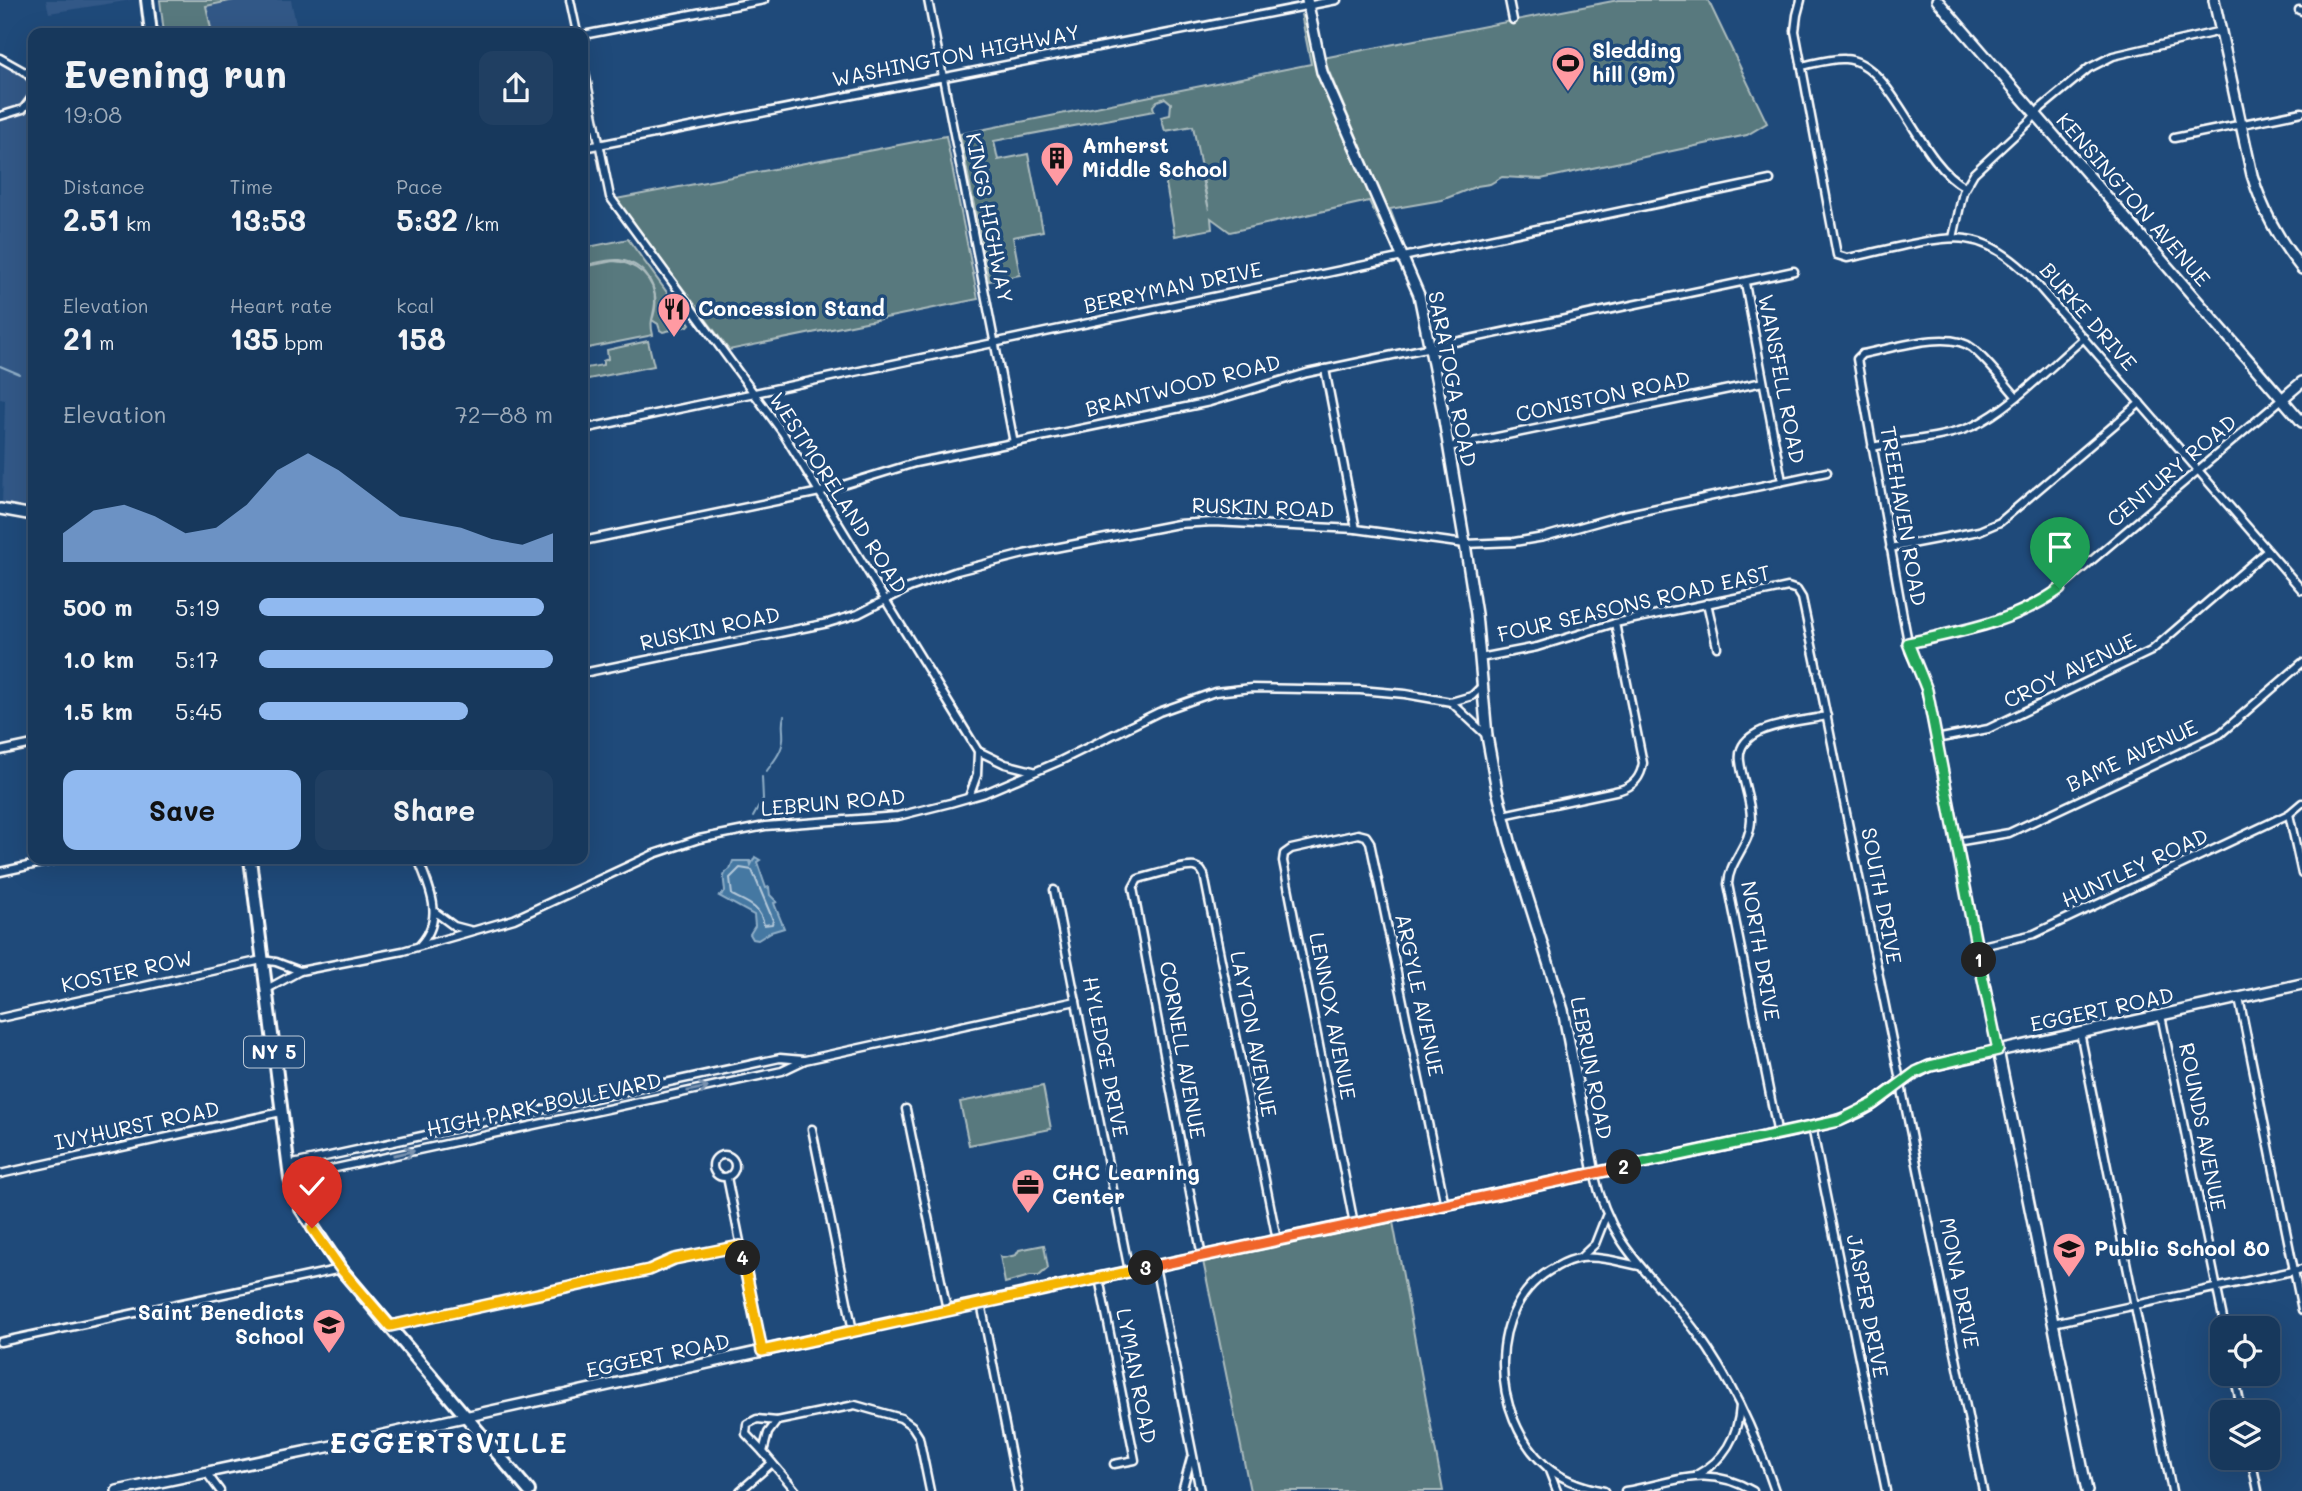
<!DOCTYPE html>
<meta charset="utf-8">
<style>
body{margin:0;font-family:Mali,sans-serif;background:#203f62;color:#f1f3f6;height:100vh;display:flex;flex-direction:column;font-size:26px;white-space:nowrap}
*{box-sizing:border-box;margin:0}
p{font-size:23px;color:#9eacbb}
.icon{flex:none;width:38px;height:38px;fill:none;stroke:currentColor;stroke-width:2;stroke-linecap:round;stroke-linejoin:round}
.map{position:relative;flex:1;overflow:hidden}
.side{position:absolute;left:28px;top:28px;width:560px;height:836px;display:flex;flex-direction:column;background:#17385c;border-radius:14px;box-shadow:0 7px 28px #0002,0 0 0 2px #365272}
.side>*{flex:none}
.controls{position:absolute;left:2210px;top:1316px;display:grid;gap:14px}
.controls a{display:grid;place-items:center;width:70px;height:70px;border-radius:14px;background:#17385c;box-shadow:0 7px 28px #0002,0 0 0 2px #365272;font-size:35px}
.pin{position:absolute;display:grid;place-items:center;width:60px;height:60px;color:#fff;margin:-72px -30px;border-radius:50% 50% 50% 0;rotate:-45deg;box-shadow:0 0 7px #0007}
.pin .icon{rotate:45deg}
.km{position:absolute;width:35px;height:35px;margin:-18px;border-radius:50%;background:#222;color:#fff;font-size:19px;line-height:35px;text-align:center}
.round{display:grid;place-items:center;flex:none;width:74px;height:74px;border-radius:14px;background:#203f62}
.headline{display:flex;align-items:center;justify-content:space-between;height:119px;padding:0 35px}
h1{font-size:38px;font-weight:700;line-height:52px}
.metrics{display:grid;grid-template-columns:repeat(3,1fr);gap:10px;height:119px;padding:7px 35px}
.metrics div{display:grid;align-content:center}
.metrics b{font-size:30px;font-weight:700}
.metrics small{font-size:19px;font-weight:400}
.metrics p{font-size:19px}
.chart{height:196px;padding:14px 35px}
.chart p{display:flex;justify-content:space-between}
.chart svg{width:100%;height:126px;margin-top:7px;fill:#90b9f0;opacity:.7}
.button{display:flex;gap:14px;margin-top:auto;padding:14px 35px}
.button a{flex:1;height:80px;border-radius:14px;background:#90b9f0;color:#111;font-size:28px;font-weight:700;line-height:80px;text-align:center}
.button a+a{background:#203f62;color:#f1f3f6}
ul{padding:0 35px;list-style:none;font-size:23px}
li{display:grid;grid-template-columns:112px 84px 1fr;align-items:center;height:52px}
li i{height:18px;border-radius:9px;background:#90b9f0}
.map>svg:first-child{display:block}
.built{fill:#325887}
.green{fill:#58797e;stroke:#acbcbe;stroke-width:2}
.water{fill:#4578a2;stroke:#8faec7;stroke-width:2}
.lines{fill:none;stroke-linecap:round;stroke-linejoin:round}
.shore{stroke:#b5c9da;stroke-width:2}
.stream{stroke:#8faec7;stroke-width:2}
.street-casing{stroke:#fff;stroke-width:11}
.secondary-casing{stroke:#fff;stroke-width:14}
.primary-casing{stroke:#fff;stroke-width:16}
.street{stroke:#1f4a7a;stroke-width:6}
.secondary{stroke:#1f4a7a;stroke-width:9}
.primary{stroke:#1f4a7a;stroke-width:10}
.oneway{stroke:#7992af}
.split-1-casing{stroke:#fff;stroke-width:14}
.split-2-casing{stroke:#fff;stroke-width:14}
.split-3-casing{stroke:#fff;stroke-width:14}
.split-4-casing{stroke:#fff;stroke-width:14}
.split-5-casing{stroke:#fff;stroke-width:14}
.split-1{stroke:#22a559;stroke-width:9}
.split-2{stroke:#22a559;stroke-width:9}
.split-3{stroke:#f0652b;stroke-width:9}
.split-4{stroke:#f5b400;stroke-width:9}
.split-5{stroke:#f5b400;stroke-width:9}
.labels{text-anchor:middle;stroke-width:7;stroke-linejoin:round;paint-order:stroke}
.shield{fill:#1f4a7a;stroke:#bcc9d7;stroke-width:2}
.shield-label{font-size:19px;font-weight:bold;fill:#fff}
.poi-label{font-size:21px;font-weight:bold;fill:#fff;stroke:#1f4a7a;text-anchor:start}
.street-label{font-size:21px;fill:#fff;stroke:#1f4a7a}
.district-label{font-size:28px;font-weight:bold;letter-spacing:2px;fill:#fff;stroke:#1f4a7a}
</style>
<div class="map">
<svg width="2302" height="1491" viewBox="0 0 2302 1491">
<rect width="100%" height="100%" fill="#1f4a7a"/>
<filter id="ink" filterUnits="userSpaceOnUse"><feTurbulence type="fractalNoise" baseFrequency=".0143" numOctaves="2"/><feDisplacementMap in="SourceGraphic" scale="14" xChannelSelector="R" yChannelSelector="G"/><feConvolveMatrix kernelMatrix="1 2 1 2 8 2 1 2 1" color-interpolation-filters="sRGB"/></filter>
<g filter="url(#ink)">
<g class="built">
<polygon points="46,0 132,0 49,13"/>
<polygon points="159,0 291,0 298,33 163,33"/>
<polygon points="0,64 23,77 27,83 33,86 33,509 2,503 5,400 0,399"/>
</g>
<g class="green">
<polygon points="160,0 234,0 206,6 212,33 164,33"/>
<polygon points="1618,0 1708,0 1767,123 1747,135 1541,179 1502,177 1490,184 1477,186 1442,200 1390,209 1406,251 1323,58"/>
<polygon points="1301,14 1305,19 1315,66 1395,253 1369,201 1230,232 1211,218 1212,229 1175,236 1165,178 1200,170 1209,210 1193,126 1165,131 1161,117 1170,115 1171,103 1165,98 1157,101 1153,106 1154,111 994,141 998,160 1028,154 1043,231 1013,237 1020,275 989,281 960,134 1311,64"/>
<polygon points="946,136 978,299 729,350 624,210 618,206 616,199"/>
<path d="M628 239 690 324 688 326 663 332 660 330 658 324 652 320C662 294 649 264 619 260 608 259 597 263 586 265L583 262V248Z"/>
<path d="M613 261C636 262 656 279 655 303 654 317 649 320 653 335L583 349V267Z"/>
<polygon points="648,341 654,366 583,380 583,371 586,371 586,368 603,365 603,361 608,359 607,350"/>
<polygon points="1043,1086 1051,1129 969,1145 960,1102"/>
<polygon points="1393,1222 1443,1491 1250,1491 1203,1261"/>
<polygon points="1044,1245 1048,1268 1039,1276 1030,1276 1005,1283 1000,1256 1003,1258 1016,1255 1019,1250"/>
</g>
<path class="water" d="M755 857 760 860 757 862 766 888 769 887 770 895 777 902 774 903 775 906 784 928 771 932 758 940 753 939 750 934 755 926 754 915 719 896 725 892C725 882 720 875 730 869L733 861H750L751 865Z"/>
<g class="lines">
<path class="shore" d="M740 868 752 870 773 920 772 924 764 925C760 906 748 903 732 895L730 878Z"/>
<g class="stream">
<polyline points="0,366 19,374"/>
<path d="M766 772C773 762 782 752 783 740 784 730 781 725 784 716"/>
<polyline points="753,817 763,799 762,777"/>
</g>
<defs>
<g id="street">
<polyline points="570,0 577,33"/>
<polyline points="928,0 1014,443"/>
<polyline points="1509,0 1513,20"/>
<path d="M1801 0 1797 15 1795 31 1837 255 1847 258C1876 253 1939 234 1966 239 1989 242 2010 257 2027 273L2302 590"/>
<polyline points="2299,10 2302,11"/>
<polyline points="583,35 764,0"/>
<polyline points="0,58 25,72 33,80"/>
<polyline points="583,63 610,197 783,433 978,751 977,775 969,797"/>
<path d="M1802 66C1816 63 1831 58 1845 59 1893 61 1917 162 1965 187"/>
<polyline points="0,116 23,109 33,96"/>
<polyline points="2174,138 2302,112"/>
<polyline points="583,148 1337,0"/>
<polyline points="1953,238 1963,192 1974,173 2031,120 2041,108 2089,68 2113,56 2221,31"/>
<polyline points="1745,283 1782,481"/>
<polyline points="1325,369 1356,529"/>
<polyline points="583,429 1770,180"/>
<polyline points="1449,447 1763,382"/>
<path d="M1872 447C1905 440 1943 439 1973 426 2010 409 2052 365 2084 338"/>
<polyline points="583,541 820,492 915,463 1210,402 1307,373 1794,271"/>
<polyline points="1890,548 1979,531 2000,522 2140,403"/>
<polyline points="1707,603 1717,647"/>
<polyline points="1908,643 1984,626 2016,613 2051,595 2282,399"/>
<polyline points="1480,658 1537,647 1615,623 1788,587 1797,590 1802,598 1817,669"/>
<polyline points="583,673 828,623 858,614 909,588 957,571 1024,554 1178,524 1213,522 1356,529 1465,544 1514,542 1544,537 1619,516 1827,472"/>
<polyline points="1818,674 1983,1491"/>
<polyline points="1451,702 1485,734"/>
<polyline points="1936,739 1988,729 2151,651 2267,551"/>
<polyline points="0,751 33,744"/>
<polyline points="978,751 1005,764 1033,771"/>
<polyline points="2289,814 2302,874"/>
<path d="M1503 815 1620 790C1634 786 1641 777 1643 763L1615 623"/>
<polyline points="1956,842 2009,833 2220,734 2302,663"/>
<path d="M418 859C430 889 445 918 420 945"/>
<polyline points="0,872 60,859"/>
<polyline points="1054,890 1129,1271"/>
<polyline points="435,912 454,926 473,931"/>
<polyline points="1977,947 2034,934 2289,814 2302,803"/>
<polyline points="267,989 300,971 403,951 514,919 654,854 699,839 765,826 898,816 950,803 985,793 1060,761 1159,712 1215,692 1252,688 1360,690 1405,694 1451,702 1472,696 1483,685"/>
<polyline points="2239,998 2302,1310"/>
<polyline points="2161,1015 2225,1328"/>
<polyline points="0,1018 262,960 276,962 300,971"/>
<polyline points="2080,1032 2172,1491"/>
<path d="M1998 1050 1930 707 1924 682 1910 652 1903 616 1857 359 1862 354C1890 349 1949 329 1972 348 1988 361 2002 380 2016 396"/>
<polyline points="906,1109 947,1310"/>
<polyline points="1812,1127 1886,1491"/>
<polyline points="812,1129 853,1331"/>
<path d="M1778 1135 1728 884C1729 860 1751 845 1751 819 1751 800 1742 780 1740 761 1735 724 1801 722 1827 716"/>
<circle cx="724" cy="1166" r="11"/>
<polyline points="288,1165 780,1058 803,1060"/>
<path d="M1594 1173C1612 1253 1653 1273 1697 1333 1732 1381 1756 1435 1775 1491"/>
<polyline points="0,1174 281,1112"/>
<polyline points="727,1177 762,1351"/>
<polyline points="290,1178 782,1071 805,1060 1076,1001"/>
<polyline points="1354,1224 1283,861 1284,854 1291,849 1358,834 1366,836 1370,842 1445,1205"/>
<path d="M1202 1257 1133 888 1138 879C1151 876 1183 865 1195 867 1201 869 1201 870 1204 875L1277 1240"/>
<polyline points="1580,1258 1595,1244 1606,1216"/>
<polyline points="1155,1266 1200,1491"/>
<polyline points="1099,1278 1135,1460 1114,1464"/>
<polyline points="981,1303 1018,1491"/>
<polyline points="2053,1323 2302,1269"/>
<polyline points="390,1326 649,1270 674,1259 740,1246"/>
<polyline points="0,1342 341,1269"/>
<polyline points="2234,1374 2242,1412"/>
<polyline points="763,1452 746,1434 747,1424 757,1419 777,1421"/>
<polyline points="2251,1458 2258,1491"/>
<polyline points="1548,1468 1557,1491"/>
<polyline points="206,1472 220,1491"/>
<path d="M1698 1474C1724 1460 1738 1436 1740 1406"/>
<polyline points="740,1491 772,1463"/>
<polyline points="796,1491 763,1452 768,1433 777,1421 855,1405 901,1418 912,1426 919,1437 930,1491"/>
<polyline points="1182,1491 1191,1458"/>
<path d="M1604 1491C1584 1487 1562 1480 1546 1466 1490 1417 1484 1304 1556 1267 1563 1263 1572 1259 1581 1258 1599 1256 1621 1262 1639 1266"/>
<path d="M1625 1491C1675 1483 1704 1463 1753 1491"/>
</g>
<g id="secondary">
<polyline points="1307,0 1322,72 1419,295 1442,408 1465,544 1476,614 1487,736 1497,790 1510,841 1563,1010 1594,1173"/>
<polyline points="1937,0 2302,422"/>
<path d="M2214 0 2252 175C2263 211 2278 239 2302 269"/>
<polyline points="2282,399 2302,382"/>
<polyline points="0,509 33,515"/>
<polyline points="1998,1050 2087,1491"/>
<path d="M117 1491 356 1441 947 1310 1812 1127C1833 1122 1852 1117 1870 1106 1891 1092 1907 1076 1930 1066L2302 984"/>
</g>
<g id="primary">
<polyline points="147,0 151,33"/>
<polyline points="250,859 290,1178 301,1209 341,1269 529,1491"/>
</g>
</defs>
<use href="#street" class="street-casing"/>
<use href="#secondary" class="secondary-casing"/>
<use href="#primary" class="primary-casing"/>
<use href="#street" class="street"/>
<use href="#secondary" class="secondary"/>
<use href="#primary" class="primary"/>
</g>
<defs><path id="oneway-shaft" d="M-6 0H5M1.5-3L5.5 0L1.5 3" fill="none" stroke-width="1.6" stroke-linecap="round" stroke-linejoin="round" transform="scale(1.75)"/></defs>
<g class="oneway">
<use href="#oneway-shaft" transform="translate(698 1089) rotate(-12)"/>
<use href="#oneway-shaft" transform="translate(404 1153) rotate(-12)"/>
</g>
</g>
<g class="lines" filter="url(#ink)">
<defs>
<path id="split-1" d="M1979 960 1927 690 1908 643C1962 631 2015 622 2060 589"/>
<polyline id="split-2" points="1624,1167 1839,1121 1873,1104 1916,1072 1930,1066 1998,1050 1979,960"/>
<polyline id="split-3" points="1146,1268 1624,1167"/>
<polyline id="split-4" points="743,1258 762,1351 1146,1268"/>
<polyline id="split-5" points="312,1228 341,1269 390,1326 649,1270 674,1259 740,1246 743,1258"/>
</defs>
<use href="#split-1" class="split-1-casing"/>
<use href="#split-2" class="split-2-casing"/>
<use href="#split-3" class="split-3-casing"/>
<use href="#split-4" class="split-4-casing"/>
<use href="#split-5" class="split-5-casing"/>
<use href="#split-1" class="split-1"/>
<use href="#split-2" class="split-2"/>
<use href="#split-3" class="split-3"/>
<use href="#split-4" class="split-4"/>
<use href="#split-5" class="split-5"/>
</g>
<defs>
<symbol id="stadium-pin" viewBox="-11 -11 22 30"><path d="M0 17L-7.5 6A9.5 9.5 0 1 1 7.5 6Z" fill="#ff9aa2" stroke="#1f4a7a"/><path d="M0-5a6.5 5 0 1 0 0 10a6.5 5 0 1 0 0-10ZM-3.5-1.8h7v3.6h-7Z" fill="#111"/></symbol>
<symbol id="building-pin" viewBox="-11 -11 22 30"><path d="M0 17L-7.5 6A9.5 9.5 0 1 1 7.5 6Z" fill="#ff9aa2" stroke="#1f4a7a"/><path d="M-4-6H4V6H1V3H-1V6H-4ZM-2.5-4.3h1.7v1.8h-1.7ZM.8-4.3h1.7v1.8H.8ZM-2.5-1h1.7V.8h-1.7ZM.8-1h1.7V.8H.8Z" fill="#111"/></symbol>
<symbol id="restaurant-pin" viewBox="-11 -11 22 30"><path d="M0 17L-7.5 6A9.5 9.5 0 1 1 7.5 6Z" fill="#ff9aa2" stroke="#1f4a7a"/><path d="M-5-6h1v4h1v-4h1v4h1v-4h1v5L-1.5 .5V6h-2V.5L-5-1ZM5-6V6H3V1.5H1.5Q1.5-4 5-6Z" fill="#111"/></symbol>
<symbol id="office-pin" viewBox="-11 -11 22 30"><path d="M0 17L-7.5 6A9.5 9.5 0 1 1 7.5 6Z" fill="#ff9aa2" stroke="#1f4a7a"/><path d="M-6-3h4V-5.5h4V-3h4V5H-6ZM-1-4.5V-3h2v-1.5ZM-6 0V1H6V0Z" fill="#111"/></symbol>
<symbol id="school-pin" viewBox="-11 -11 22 30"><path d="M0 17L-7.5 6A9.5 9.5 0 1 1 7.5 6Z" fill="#ff9aa2" stroke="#1f4a7a"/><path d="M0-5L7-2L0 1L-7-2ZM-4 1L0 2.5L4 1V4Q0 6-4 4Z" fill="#111"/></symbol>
</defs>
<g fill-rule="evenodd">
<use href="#stadium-pin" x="1549" y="44" width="38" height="52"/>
<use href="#building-pin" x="1038" y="139" width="38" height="52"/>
<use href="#restaurant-pin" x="655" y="290" width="38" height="52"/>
<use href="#office-pin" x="1009" y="1166" width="38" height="52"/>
<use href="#school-pin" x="2050" y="1230" width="38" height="52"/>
<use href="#school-pin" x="310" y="1306" width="38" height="52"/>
</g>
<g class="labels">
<rect class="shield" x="244" y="1036.5" width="60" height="31" rx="5"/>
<g class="shield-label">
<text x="274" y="1059">NY 5</text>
</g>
<g class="poi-label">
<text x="1592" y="58">Sledding<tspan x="1592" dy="24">hill (9m)</tspan></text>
<text x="1082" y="153">Amherst<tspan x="1082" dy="24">Middle School</tspan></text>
<text x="698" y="316">Concession Stand</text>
<text x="1052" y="1180">CHC Learning<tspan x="1052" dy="24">Center</tspan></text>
<text x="2094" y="1256">Public School 80</text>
<text x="304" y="1320" text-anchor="end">Saint Benedicts<tspan x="304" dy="24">School</tspan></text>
</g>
<g class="street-label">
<text transform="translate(956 56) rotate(-11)" y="7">WASHINGTON HIGHWAY</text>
<text transform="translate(2133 200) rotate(49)" y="7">KENSINGTON AVENUE</text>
<text transform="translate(989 218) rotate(79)" y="7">KINGS HIGHWAY</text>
<text transform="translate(1173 288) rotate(-12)" y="7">BERRYMAN DRIVE</text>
<text transform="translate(2088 317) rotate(49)" y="7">BURKE DRIVE</text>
<text transform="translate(1452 379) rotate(79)" y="7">SARATOGA ROAD</text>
<text transform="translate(1781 379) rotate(79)" y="7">WANSFELL ROAD</text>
<text transform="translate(1183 386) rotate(-14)" y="7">BRANTWOOD ROAD</text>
<text transform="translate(1603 397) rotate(-12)" y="7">CONISTON ROAD</text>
<text transform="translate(2172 471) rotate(-40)" y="7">CENTURY ROAD</text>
<text transform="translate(838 493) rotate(57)" y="7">WESTMORELAND ROAD</text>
<text transform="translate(1263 508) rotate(2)" y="7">RUSKIN ROAD</text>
<text transform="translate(1903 516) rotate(80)" y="7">TREEHAVEN ROAD</text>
<text transform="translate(1634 604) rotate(-13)" y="7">FOUR SEASONS ROAD EAST</text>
<text transform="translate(710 629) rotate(-12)" y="7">RUSKIN ROAD</text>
<text transform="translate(2070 671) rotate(-26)" y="7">CROY AVENUE</text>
<text transform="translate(2132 756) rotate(-25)" y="7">BAME AVENUE</text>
<text transform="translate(833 803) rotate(-5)" y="7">LEBRUN ROAD</text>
<text transform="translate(2135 868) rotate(-25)" y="7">HUNTLEY ROAD</text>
<text transform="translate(1881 896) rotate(79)" y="7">SOUTH DRIVE</text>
<text transform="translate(1760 951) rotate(80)" y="7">NORTH DRIVE</text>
<text transform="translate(127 972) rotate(-12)" y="7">KOSTER ROW</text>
<text transform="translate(1419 995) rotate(78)" y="7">ARGYLE AVENUE</text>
<text transform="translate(2102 1010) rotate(-12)" y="7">EGGERT ROAD</text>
<text transform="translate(1332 1016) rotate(79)" y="7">LENNOX AVENUE</text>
<text transform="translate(1253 1034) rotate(79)" y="7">LAYTON AVENUE</text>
<text transform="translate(1182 1050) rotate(80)" y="7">CORNELL AVENUE</text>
<text transform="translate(1105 1057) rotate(79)" y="7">HYLEDGE DRIVE</text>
<text transform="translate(1591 1068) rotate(79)" y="7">LEBRUN ROAD</text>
<text transform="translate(544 1105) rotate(-12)" y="7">HIGH PARK BOULEVARD</text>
<text transform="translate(137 1126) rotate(-12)" y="7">IVYHURST ROAD</text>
<text transform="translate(2202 1127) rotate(79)" y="7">ROUNDS AVENUE</text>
<text transform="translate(1959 1283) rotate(79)" y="7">MONA DRIVE</text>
<text transform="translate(1867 1306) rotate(79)" y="7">JASPER DRIVE</text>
<text transform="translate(658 1356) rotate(-12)" y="7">EGGERT ROAD</text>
<text transform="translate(1136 1376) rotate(79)" y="7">LYMAN ROAD</text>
</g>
<g class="district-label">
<text x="449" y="1453">EGGERTSVILLE</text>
</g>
</g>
</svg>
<div class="controls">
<a><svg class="icon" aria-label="locate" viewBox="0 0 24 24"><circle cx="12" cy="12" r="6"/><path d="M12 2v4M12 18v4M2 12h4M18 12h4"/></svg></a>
<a><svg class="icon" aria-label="layers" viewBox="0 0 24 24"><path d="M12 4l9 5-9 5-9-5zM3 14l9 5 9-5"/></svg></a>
</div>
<div class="pin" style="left:2060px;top:589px;background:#1e9e55"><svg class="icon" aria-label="arrive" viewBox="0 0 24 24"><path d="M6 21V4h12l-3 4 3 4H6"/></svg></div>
<div class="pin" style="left:312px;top:1228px;background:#d93025"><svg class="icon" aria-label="check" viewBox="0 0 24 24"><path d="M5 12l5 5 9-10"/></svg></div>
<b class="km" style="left:1979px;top:960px">1</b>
<b class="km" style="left:1624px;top:1167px">2</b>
<b class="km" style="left:1146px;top:1268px">3</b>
<b class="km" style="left:743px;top:1258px">4</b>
<section class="side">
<div class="headline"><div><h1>Evening run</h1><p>19:08</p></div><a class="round"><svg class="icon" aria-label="share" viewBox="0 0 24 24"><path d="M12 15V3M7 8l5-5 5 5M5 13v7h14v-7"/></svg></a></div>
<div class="metrics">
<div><p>Distance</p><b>2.51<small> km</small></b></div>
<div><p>Time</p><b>13:53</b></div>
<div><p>Pace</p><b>5:32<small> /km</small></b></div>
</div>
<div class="metrics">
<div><p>Elevation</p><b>21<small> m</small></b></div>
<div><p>Heart rate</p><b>135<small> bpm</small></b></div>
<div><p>kcal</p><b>158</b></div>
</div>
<div class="chart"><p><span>Elevation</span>72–88 m</p>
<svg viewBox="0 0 160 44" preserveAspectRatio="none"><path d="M0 44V34L10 26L20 24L30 28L40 34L50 32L60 24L70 12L80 6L90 12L100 20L110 28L120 30L130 32L140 36L150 38L160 34V44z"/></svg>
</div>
<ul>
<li><b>500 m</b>5:19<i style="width:97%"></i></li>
<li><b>1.0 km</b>5:17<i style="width:100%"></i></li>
<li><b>1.5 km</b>5:45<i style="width:71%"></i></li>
</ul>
<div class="button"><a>Save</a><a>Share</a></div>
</section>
</div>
